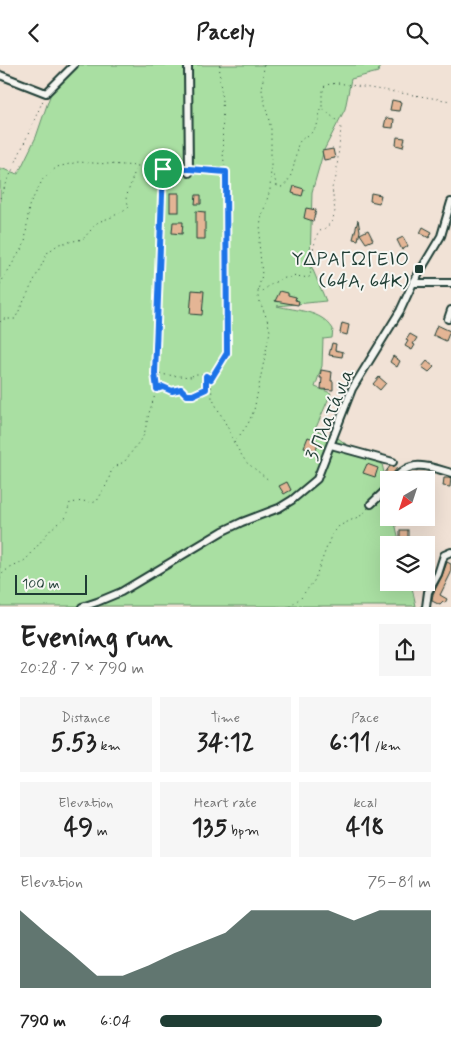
<!DOCTYPE html>
<meta charset="utf-8">
<style>
body{margin:0;font-family:Mynerve,sans-serif;background:#f6f6f6;color:#222;height:100vh;display:flex;flex-direction:column;font-size:19px;white-space:nowrap}
*{box-sizing:border-box;margin:0}
p{font-size:16px;color:#767676}
.icon{flex:none;width:28px;height:28px;fill:none;stroke:currentColor;stroke-width:2;stroke-linecap:round;stroke-linejoin:round}
.map{position:relative;height:542px;overflow:hidden}
.sheet{display:flex;flex-direction:column;background:#fff;flex:1}
.sheet>*{flex:none}
.needle{width:32px;rotate:219deg}
.tools{position:absolute;left:380px;top:406px;display:grid;gap:10px}
.tools a{display:grid;place-items:center;width:55px;height:55px;border-radius:0px;background:#fff;box-shadow:0 5px 20px #0002;font-size:25px}
.scale{position:absolute;left:15px;bottom:12px;width:72px;box-sizing:border-box;padding-left:5px;border:2px solid #1f3d34;border-top:0;font-size:14px;line-height:18px;white-space:nowrap;color:#1f3d34;-webkit-text-stroke:4px #f6f6f2;paint-order:stroke}
.pin{position:absolute;display:grid;place-items:center;width:42px;height:42px;color:#fff;margin:-21px;border:2px solid #fff;border-radius:50%;box-shadow:0 1px 5px #0007}
.round{display:grid;place-items:center;flex:none;width:52px;height:52px;border-radius:0px;background:#f6f6f6}
.overview{display:flex;align-items:center;justify-content:space-between;height:85px;padding:0 20px}
h1{font-size:28px;font-weight:700;line-height:38px}
.stats{display:grid;grid-template-columns:repeat(3,1fr);gap:8px;height:85px;padding:5px 20px}
.stats div{display:grid;align-content:center;border-radius:0px;background:#f6f6f6;text-align:center}
.stats b{font-size:25px;font-weight:700}
.stats small{font-size:14px;font-weight:400}
.stats p{font-size:14px}
.chart{height:140px;padding:10px 20px}
.chart p{display:flex;justify-content:space-between}
.chart svg{width:100%;height:90px;margin-top:5px;fill:#1f3d34;opacity:.7}
ul{padding:0 20px;list-style:none;font-size:16px}
li{display:grid;grid-template-columns:80px 60px 1fr;align-items:center;height:38px}
li i{height:12px;border-radius:6px;background:#1f3d34}
header{display:flex;justify-content:space-between;align-items:center;height:65px;padding:0 20px;background:#fff;font-size:22px;font-weight:700}
.map>svg:first-child{display:block}
.green{fill:#a9dfa2;stroke:#648e6b}
.building{fill:#e4b595;stroke:#1f3d34}
.lines{fill:none;stroke-linecap:round;stroke-linejoin:round}
.minor-casing{stroke:#1f3d34;stroke-width:10}
.path{stroke:#1f3d34;stroke-width:1;stroke-dasharray:1 4;stroke-linecap:butt}
.minor{stroke:#f6f6f2;stroke-width:6}
.route-casing{stroke:#fff;stroke-width:10}
.route{stroke:#1a73e8;stroke-width:6}
.poi-dot{fill:#1f3d34;stroke:#f6f6f2;stroke-width:2}
.labels{text-anchor:middle;stroke-width:4;stroke-linejoin:round;paint-order:stroke}
.poi-label{font-size:19px;fill:#1f3d34;stroke:#f6f6f2;text-anchor:end}
.street-label{font-size:19px;fill:#1f3d34;stroke:#f6f6f2}
</style>
<header><svg class="icon" aria-label="back" viewBox="0 0 24 24"><path d="M15 5l-7 7 7 7"/></svg>Pacely<svg class="icon" aria-label="search" viewBox="0 0 24 24"><circle cx="10" cy="10" r="6"/><path d="M15 15l6 6"/></svg></header>
<div class="map">
<svg width="451" height="542" viewBox="0 0 451 542">
<rect width="100%" height="100%" fill="#f1e2d6"/>
<filter id="ink" filterUnits="userSpaceOnUse"><feTurbulence type="fractalNoise" baseFrequency=".02" numOctaves="2"/><feDisplacementMap in="SourceGraphic" scale="10" xChannelSelector="R" yChannelSelector="G"/><feConvolveMatrix kernelMatrix="1 2 1 2 8 2 1 2 1" color-interpolation-filters="sRGB"/></filter>
<g filter="url(#ink)">
<path class="green" d="M74 0H380L378 7 351 14 345 44 324 85 312 127 310 198 326 236 277 241C297 246 321 245 333 264L332 273 323 274 322 301 315 322 331 328 315 365 338 373 347 380 380 390 389 430V452L394 453 400 480H389V518H411L416 541H0V103L18 109 36 72 51 28Z"/>
<g class="building">
<polygon points="392,35 401,37 399,46 390,45"/>
<polygon points="386,53 394,54 393,63 384,62"/>
<polygon points="397,72 405,73 403,82 396,80"/>
<polygon points="333,84 335,93 324,95 322,86"/>
<polygon points="294,121 304,124 302,131 292,128"/>
<rect x="170" y="128" width="9" height="19"/>
<polygon points="371,128 381,130 379,138 370,136"/>
<polygon points="196,130 201,130 201,139 195,139"/>
<polygon points="306,143 316,145 313,156 304,153"/>
<polygon points="196,146 205,147 205,174 196,174"/>
<polygon points="358,155 360,166 358,175 353,174"/>
<polygon points="173,157 183,157 182,169 172,168"/>
<polygon points="423,162 432,167 429,173 420,168"/>
<polygon points="368,165 373,175 366,178 360,169"/>
<polygon points="403,172 408,181 402,185 397,175"/>
<polygon points="192,225 204,226 202,250 190,249"/>
<polygon points="280,226 288,228 288,230 296,232 295,235 299,236 298,240 275,236"/>
<polygon points="342,258 349,260 347,270 340,268"/>
<polygon points="437,260 450,266 446,276 433,270"/>
<polygon points="410,269 417,273 413,279 415,280 412,285 405,281 408,276 406,275"/>
<polygon points="332,278 336,279 335,285 343,287 342,292 329,290"/>
<polygon points="393,291 400,296 397,302 390,297"/>
<polygon points="427,296 434,302 429,307 422,302"/>
<polygon points="321,305 332,307 331,316 333,316 333,325 321,324 322,313 320,313"/>
<polygon points="379,312 386,318 380,325 373,319"/>
<polygon points="308,372 318,376 316,386 304,382"/>
<polygon points="367,399 378,403 375,412 363,408"/>
<polygon points="390,401 397,403 387,416 382,412"/>
<polygon points="444,413 451,413 450,422 443,421"/>
<polygon points="287,417 291,425 284,429 279,421"/>
<rect x="400" y="465" width="8" height="9"/>
<polygon points="447,497 451,499 451,508 440,530 447,534 445,538 443,537 440,540 432,536 433,529 442,511"/>
</g>
<g class="lines">
<defs>
<g id="minor">
<polyline points="188,0 189,108"/>
<polyline points="0,10 46,28 74,0"/>
<polyline points="413,218 451,218"/>
<polyline points="448,254 451,245"/>
<polyline points="331,380 393,397"/>
<path d="M394 415C410 393 429 401 451 408"/>
<polyline points="371,439 389,422"/>
<polyline points="82,542 97,537 121,527 223,466 242,457 279,443 292,435 317,414 352,324 400,246 413,218 441,171 451,137"/>
<polyline points="426,542 428,527 438,509 444,490 451,487"/>
</g>
</defs>
<use href="#minor" class="minor-casing"/>
<g class="path">
<path d="M220 0C219 12 221 23 222 36 224 60 220 83 226 107"/>
<polyline points="163,104 155,309 192,312"/>
<polyline points="195,104 226,107 227,287 211,315 212,333 229,365 234,378 246,397 270,416"/>
<path d="M272 106 277 121 282 122C294 114 295 92 298 79 302 72 308 72 313 66 320 59 318 51 321 44"/>
<polyline points="0,133 44,33"/>
<polyline points="0,219 25,178 29,141 43,114 57,102 78,97 184,104"/>
<path d="M258 225 263 226C274 215 292 208 307 213L311 211C308 195 314 182 318 167L324 164 332 157 335 146 332 123 336 112 341 63 335 54 322 43V29L325 20 338 18 451 36"/>
<polyline points="0,257 3,254 15,254 48,187 59,179 83,174 98,157 112,152 129,142 126,133 136,103"/>
<polyline points="155,310 157,324"/>
<polyline points="192,311 195,309 203,309 211,314"/>
<polyline points="234,378 248,359 254,345 270,266 267,254 258,232 258,225 262,210 259,177 261,154 270,125 271,103 271,64 262,26 264,0"/>
<path d="M0 513C4 502 18 502 26 494 39 482 48 462 65 454L70 438 83 436 92 438 97 436 107 419 112 404 125 396 144 370 149 348 157 324 163 322 172 326 181 324 187 330 193 329 206 324V311"/>
<polyline points="290,542 301,532 314,516 331,471 339,461 362,450 368,443"/>
</g>
<use href="#minor" class="minor"/>
</g>
</g>
<g class="lines" filter="url(#ink)">
<defs>
<polygon id="route" points="163,104 189,104 226,107 227,288 211,314 206,311 206,324 193,330 187,330 181,324 172,326 163,322 157,324 155,309"/>
</defs>
<use href="#route" class="route-casing"/>
<use href="#route" class="route"/>
</g>
<rect class="poi-dot" x="414" y="199" width="10" height="10" rx="2.5"/>
<g class="labels">
<g class="poi-label">
<text x="409" y="200">ΥΔΡΑΓΩΓΕΙΟ<tspan x="409" dy="22">(64Α, 64Κ)</tspan></text>
</g>
<g class="street-label">
<text transform="translate(329 349) rotate(-67)" y="7">3 Πλατάνια</text>
</g>
</g>
</svg>
<div class="tools">
<a><svg class="needle" viewBox="-14 -14 28 28"><path d="M0-13l5 13h-10z" fill="#e53935"/><path d="M0 13l5-13h-10z" fill="#767676"/></svg></a>
<a><svg class="icon" aria-label="layers" viewBox="0 0 24 24"><path d="M12 4l9 5-9 5-9-5zM3 14l9 5 9-5"/></svg></a>
</div>
<div class="scale">100 m</div>
<div class="pin" style="left:163px;top:104px;background:#1e9e55"><svg class="icon" aria-label="arrive" viewBox="0 0 24 24"><path d="M6 21V4h12l-3 4 3 4H6"/></svg></div>
</div>
<section class="sheet">
<div class="overview"><div><h1>Evening run</h1><p>20:28 · 7 × 790 m</p></div><a class="round"><svg class="icon" aria-label="share" viewBox="0 0 24 24"><path d="M12 15V3M7 8l5-5 5 5M5 13v7h14v-7"/></svg></a></div>
<div class="stats">
<div><p>Distance</p><b>5.53<small> km</small></b></div>
<div><p>Time</p><b>34:12</b></div>
<div><p>Pace</p><b>6:11<small> /km</small></b></div>
</div>
<div class="stats">
<div><p>Elevation</p><b>49<small> m</small></b></div>
<div><p>Heart rate</p><b>135<small> bpm</small></b></div>
<div><p>kcal</p><b>418</b></div>
</div>
<div class="chart"><p><span>Elevation</span>75–81 m</p>
<svg viewBox="0 0 160 44" preserveAspectRatio="none"><path d="M0 44V6L10 17L20 27L30 38L40 38L50 33L60 27L70 22L80 17L90 6L100 6L110 6L120 6L130 11L140 6L150 6L160 6V44z"/></svg>
</div>
<ul>
<li><b>790 m</b>6:04<i style="width:82%"></i></li>
</ul>
</section>
